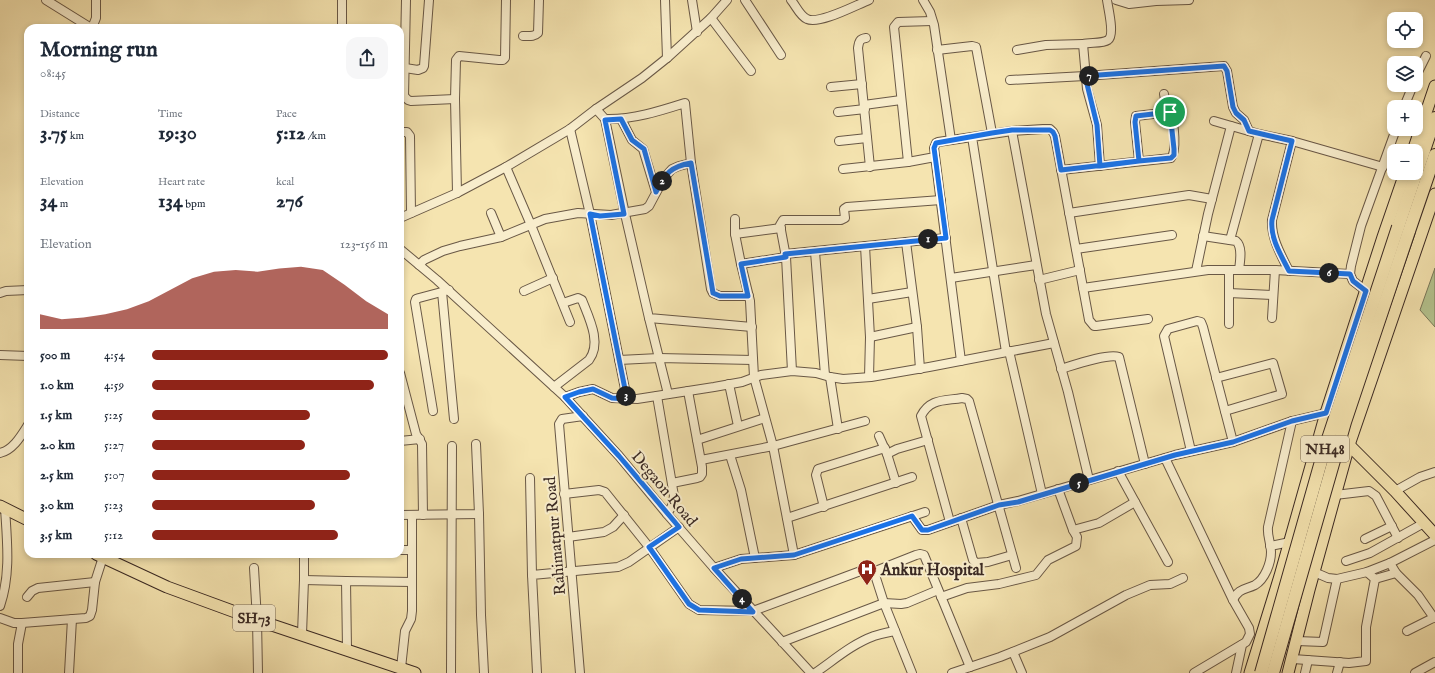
<!DOCTYPE html>
<meta charset="utf-8">
<style>
body{margin:0;font-family:"IM FELL English",serif;background:#f6f6f7;color:#1f2937;height:100vh;display:flex;flex-direction:column;font-size:15px;white-space:nowrap}
*{box-sizing:border-box;margin:0}
p{font-size:13px;color:#747a83}
.icon{flex:none;width:22px;height:22px;fill:none;stroke:currentColor;stroke-width:2;stroke-linecap:round;stroke-linejoin:round}
.map{position:relative;flex:1;overflow:hidden}
.sheet{position:absolute;left:24px;top:24px;width:380px;height:534px;display:flex;flex-direction:column;background:#fff;border-radius:12px;box-shadow:0 2px 6px #0003}
.sheet>*{flex:none}
.tools{position:absolute;left:1387px;top:12px;display:grid;gap:8px}
.tools a{display:grid;place-items:center;width:36px;height:36px;border-radius:8px;background:#fff;box-shadow:0 2px 6px #0003;font-size:20px}
.pin{position:absolute;display:grid;place-items:center;width:34px;height:34px;color:#fff;margin:-17px;border:2px solid #fff;border-radius:50%;box-shadow:0 1px 4px #0007}
.km{position:absolute;width:20px;height:20px;margin:-10px;border-radius:50%;background:#222;color:#fff;font-size:11px;line-height:20px;text-align:center}
.round{display:grid;place-items:center;flex:none;width:42px;height:42px;border-radius:12px;background:#f6f6f7}
.headline{display:flex;align-items:center;justify-content:space-between;height:68px;padding:0 16px}
h1{font-size:22px;font-weight:700;line-height:30px}
.metrics{display:grid;grid-template-columns:repeat(3,1fr);gap:6px;height:68px;padding:4px 16px}
.metrics div{display:grid;align-content:center}
.metrics b{font-size:20px;font-weight:700}
.metrics small{font-size:11px;font-weight:400}
.metrics p{font-size:11px}
.chart{height:112px;padding:8px 16px}
.chart p{display:flex;justify-content:space-between}
.chart svg{width:100%;height:72px;margin-top:4px;fill:#8f2418;opacity:.7}
ul{padding:0 16px;list-style:none;font-size:13px}
li{display:grid;grid-template-columns:64px 48px 1fr;align-items:center;height:30px}
li i{height:10px;border-radius:5px;background:#8f2418}
.map>svg:first-child{display:block}
.green{fill:#b5c590;stroke:#78775a}
.lines{fill:none;stroke-linecap:round;stroke-linejoin:round}
.minor-casing{stroke:#695846;stroke-width:10}
.major-casing{stroke:#3a2923;stroke-width:13}
.highway-casing{stroke:#3a2923;stroke-width:14}
.minor{stroke:#f8edcc;stroke-width:8}
.major{stroke:#f5e4b0;stroke-width:11}
.highway{stroke:#f5e4b0;stroke-width:12}
.highway-bridge-casing{stroke:#3a2923;stroke-width:14;stroke-linecap:butt}
.highway-bridge{stroke:#f5e4b0;stroke-width:12}
.route-casing{stroke:#fff;stroke-width:8}
.route{stroke:#1a73e8;stroke-width:5}
.labels{text-anchor:middle;stroke-width:4;stroke-linejoin:round;paint-order:stroke}
.shield{fill:#f8edcc;stroke:#736456;stroke-width:1}
.shield-label{font-size:15px;font-weight:bold;fill:#3a2923}
.street-label{font-size:16px;fill:#3a2923;stroke:#f8edcc}
.poi-label{font-size:16px;font-weight:bold;fill:#3a2923;stroke:#f8edcc;text-anchor:start}
</style>
<div class="map">
<svg width="1435" height="673" viewBox="0 0 1435 673">
<rect width="100%" height="100%" fill="#f5e4b0"/>
<filter id="stains"><feTurbulence type="fractalNoise" baseFrequency=".005" numOctaves="4"/><feColorMatrix values="0 0 0 0 .2 0 0 0 0 .09 0 0 0 0 .02 0 0 0 .5 -.17"/></filter>
<radialGradient id="worn" r=".72"><stop offset=".6" stop-color="#630" stop-opacity="0"/><stop offset="1" stop-color="#630" stop-opacity=".3"/></radialGradient>
<polygon class="green" points="1435,268 1435,327 1420,310"/>
<g class="lines">
<defs>
<g id="minor">
<polyline points="46,0 91,28"/>
<polyline points="406,0 404,96 408,100 411,101 455,99"/>
<polyline points="665,0 667,58"/>
<polyline points="692,0 697,32"/>
<polyline points="745,0 781,55"/>
<path d="M791 0C796 6 800 16 807 19 819 25 856 5 869 0"/>
<polyline points="923,0 930,12 934,25 951,140"/>
<polyline points="1116,0 1129,4 1156,1 1189,0"/>
<polyline points="711,18 751,71"/>
<polyline points="342,24 342,0"/>
<polyline points="92,28 96,18 96,0"/>
<path d="M523 36C529 36 534 37 538 33L539 0"/>
<path d="M866 38C859 39 859 42 858 48L870 167"/>
<path d="M1083 44C1090 42 1102 44 1108 40 1115 35 1108 8 1107 0"/>
<polyline points="937,50 972,46 976,47 992,133"/>
<polyline points="1017,50 1046,45 1083,44 1087,89 1097,125 1100,166"/>
<polyline points="405,68 418,70 423,68 424,66 429,0"/>
<polyline points="1416,76 1426,56"/>
<polyline points="1010,80 1085,76 1224,66 1227,71 1233,107 1236,113 1244,120 1249,131"/>
<polyline points="831,87 862,84"/>
<polyline points="864,105 901,100"/>
<polyline points="1404,107 1413,85"/>
<polyline points="596,109 605,119 625,214 649,318 752,327"/>
<polyline points="838,112 865,109"/>
<path d="M605 119C632 120 660 111 685 103L691 163 711 289 713 293 720 296H749"/>
<polyline points="621,119 632,140 643,149 656,192"/>
<polyline points="1214,121 1259,134 1292,141 1383,167"/>
<polyline points="570,129 590,214 627,399"/>
<polyline points="1012,131 1046,314 1068,392 1089,480"/>
<polyline points="400,132 407,132 410,136 411,213"/>
<polyline points="839,141 867,138"/>
<polyline points="1139,161 1135,122 1136,116 1170,112"/>
<polyline points="908,162 894,27 898,22 932,21"/>
<polyline points="506,167 531,225 570,322"/>
<polyline points="843,169 908,162 935,157"/>
<path d="M1061 170 1171 158C1177 151 1174 124 1171 115 1169 108 1165 102 1164 94"/>
<polyline points="457,193 455,99 456,60 459,56 499,60 503,60 505,58 506,0"/>
<polyline points="491,213 501,237"/>
<polyline points="1069,213 1189,195 1212,199"/>
<polyline points="400,218 457,193 506,167 570,129 596,109 642,78 667,58 711,18 727,0"/>
<polyline points="735,219 735,234 741,264 750,301 754,377 773,446 794,555"/>
<polyline points="735,234 781,228"/>
<path d="M1203 236 1236 241C1243 247 1240 261 1239 270"/>
<polyline points="1230,240 1259,134"/>
<polyline points="906,242 917,327 920,369"/>
<polyline points="865,246 870,337 869,377"/>
<polyline points="400,249 437,280 565,397 619,456 667,514 714,568 811,673"/>
<polyline points="1076,249 1172,235"/>
<polyline points="815,252 825,375"/>
<polyline points="785,254 946,238"/>
<polyline points="741,264 786,257"/>
<polyline points="419,265 424,260 443,251 460,246 501,237 545,219 578,213 611,215 645,209 649,206 664,178 672,169 679,166 691,163"/>
<polyline points="1229,270 1229,324"/>
<polyline points="1196,271 1208,214 1231,126"/>
<path d="M1289 271C1281 255 1271 238 1272 220L1292 141"/>
<polyline points="1350,274 1351,266 1361,226 1396,129"/>
<polyline points="951,278 1036,265"/>
<polyline points="1039,280 1080,270"/>
<polyline points="1083,288 1208,270 1275,270 1350,274 1353,281 1366,291"/>
<polyline points="524,291 553,278"/>
<polyline points="442,292 454,419"/>
<polyline points="0,293 6,291 28,290"/>
<polyline points="1229,293 1273,295"/>
<polyline points="868,299 912,292"/>
<polyline points="649,318 668,394"/>
<polyline points="1272,318 1275,270"/>
<polyline points="870,337 917,327"/>
<polyline points="1009,351 1042,494"/>
<polyline points="1006,352 972,137 1012,131 1043,129 1050,129 1053,132 1055,136 1089,320 1094,326 1096,326 1148,319"/>
<polyline points="0,355 28,356"/>
<polyline points="619,360 659,358 753,360"/>
<polyline points="961,361 934,148 936,143 938,142 972,137"/>
<path d="M1061 369C1074 365 1108 353 1119 357L1145 464"/>
<polyline points="792,371 786,257 780,225 783,220 841,220 845,218 844,209 847,207 941,200"/>
<polyline points="400,373 416,434 422,444 423,515"/>
<polyline points="830,377 838,429"/>
<polyline points="1216,378 1273,363 1282,394 1225,411"/>
<polyline points="729,384 738,426"/>
<path d="M554 387 589 360C602 343 589 318 582 300L578 298 563 303"/>
<polyline points="657,396 674,496 672,506 667,514"/>
<polyline points="565,397 579,392 593,389 612,398 637,399 714,387 742,382 761,375 792,371 816,373 830,377 843,379 871,377 929,367 1054,343"/>
<polyline points="433,411 415,302 416,299 419,298 449,290"/>
<polyline points="879,436 887,454 896,483"/>
<polyline points="697,440 765,418"/>
<polyline points="400,441 420,439"/>
<polyline points="1191,451 1164,336 1168,329 1197,321 1201,322 1203,327 1233,442"/>
<path d="M0 453C13 450 21 436 28 425"/>
<polyline points="887,454 897,449 928,440"/>
<polyline points="730,455 741,490 755,558"/>
<polyline points="1165,458 1233,600 1249,628 1250,634 1246,642 1194,673"/>
<polyline points="701,460 773,446 865,421"/>
<polyline points="1118,471 1168,562"/>
<polyline points="530,478 532,575"/>
<polyline points="672,483 697,478 700,477 702,474 702,467 688,391"/>
<polyline points="1395,491 1420,477 1435,472"/>
<polyline points="564,494 599,490 605,492 649,547 689,604 699,610 753,611 866,569 871,570 875,575 884,603 912,673"/>
<polyline points="1335,495 1369,491 1376,496 1398,538"/>
<polyline points="824,507 816,475 818,469 885,448"/>
<polyline points="479,514 481,615 484,673"/>
<polyline points="400,515 479,514 476,444"/>
<polyline points="912,516 922,530 928,530 999,505 1018,501 1175,455 1233,442 1292,421 1326,413"/>
<polyline points="787,518 912,477"/>
<polyline points="961,518 973,560 976,563 988,562 1012,555"/>
<path d="M950 522 921 416C930 398 945 401 962 398L967 399 969 401 1016 568"/>
<polyline points="1073,530 1099,523 1135,502"/>
<polyline points="568,537 604,532 613,527 624,515"/>
<polyline points="1365,539 1392,526"/>
<polyline points="1270,546 1290,542"/>
<polyline points="400,550 412,550"/>
<polyline points="1346,561 1370,553 1424,523"/>
<polyline points="1390,563 1396,573 1418,595 1434,618"/>
<polyline points="254,568 257,620 258,673"/>
<polyline points="714,568 741,559 794,555 925,512"/>
<polyline points="873,572 916,555 920,554 924,555 970,667"/>
<polyline points="1314,572 1328,578 1337,579 1367,572 1390,563 1435,540"/>
<polyline points="1375,579 1396,573"/>
<polyline points="304,580 346,581"/>
<polyline points="27,597 32,591 38,588 95,582"/>
<polyline points="941,597 967,588 999,584 1036,575 1048,560 1076,546 1077,537 1073,530 1058,489"/>
<path d="M1233 600C1239 588 1245 590 1255 585 1265 579 1271 563 1271 552 1271 542 1267 537 1268 527L1292 421"/>
<path d="M0 606C11 574 7 541 5 508"/>
<polyline points="0,618 14,623 22,623 86,618 90,616 92,610 95,582 103,557"/>
<polyline points="1407,631 1435,617"/>
<polyline points="302,634 304,580 304,554"/>
<polyline points="1297,641 1323,642 1337,579"/>
<polyline points="782,642 884,603 901,604 907,603 938,590"/>
<polyline points="347,649 346,581 412,582"/>
<polyline points="1013,652 1022,673"/>
<polyline points="1293,659 1349,663 1366,661 1366,627 1375,579 1367,572"/>
<polyline points="401,668 405,631 411,619 412,611 412,515"/>
<polyline points="18,673 18,644 22,623"/>
<polyline points="69,673 72,619"/>
<polyline points="451,673 452,446"/>
<polyline points="537,673 532,575 618,567 629,562 679,527"/>
<polyline points="580,673 559,424 562,419 583,416"/>
<path d="M815 673C834 660 852 644 874 636 881 634 888 632 895 631"/>
<polyline points="952,673 1000,657 1050,637 1126,595 1150,585 1170,584 1183,578"/>
<polyline points="1236,673 1242,645"/>
<polyline points="1305,673 1308,660"/>
<polyline points="1337,673 1340,662"/>
<polyline points="1415,673 1435,662"/>
</g>
<g id="major">
<polyline points="1413,151 1435,86"/>
<polyline points="1349,445 1395,491 1435,535"/>
<polyline points="0,506 28,520"/>
<polyline points="96,554 167,587 257,620 415,673"/>
<polyline points="1250,673 1280,576 1326,413 1383,237 1405,173"/>
<polyline points="1288,673 1309,590 1349,445 1435,194"/>
</g>
<g id="highway">
<polyline points="1398,227 1435,118"/>
<polyline points="1409,231 1435,155"/>
</g>
</defs>
<use href="#minor" class="minor-casing"/>
<use href="#major" class="major-casing"/>
<use href="#highway" class="highway-casing"/>
<use href="#minor" class="minor"/>
<use href="#major" class="major"/>
<use href="#highway" class="highway"/>
<defs>
<g id="highway-bridge">
<polyline points="1261,673 1324,451 1398,227"/>
<polyline points="1273,673 1345,422 1409,231"/>
</g>
</defs>
<use href="#highway-bridge" class="highway-bridge-casing"/>
<use href="#highway-bridge" class="highway-bridge"/>
</g>
<g class="lines">
<defs>
<path id="route" d="M1170 112 1136 116 1135 122 1139 161 1061 170 1055 136 1053 132 1050 130H1012L992 133 936 143 934 148 946 238 785 254 786 257 741 264 748 296H720L713 293 691 163C669 167 666 174 656 192L644 149 632 140 621 119 605 120 624 214 600 216 590 214 627 399 612 398 593 389 579 392 565 397 619 456 679 527 649 547 689 604 699 610 753 612 714 568 741 559 794 555 912 516 922 530H928L999 505 1018 502 1175 455 1233 442 1292 421 1326 413 1366 291 1353 281 1350 274 1289 271C1281 255 1270 238 1272 220L1292 141 1249 131 1244 120 1236 113 1233 107 1227 71 1224 66 1085 76 1097 125 1100 166 1139 161 1171 158 1174 155V149L1170 112"/>
</defs>
<use href="#route" class="route-casing"/>
<use href="#route" class="route"/>
</g>
<defs>
<symbol id="hospital-pin" viewBox="-11 -11 22 30"><path d="M0 17L-7.5 6A9.5 9.5 0 1 1 7.5 6Z" fill="#8f2418" stroke="#f8edcc"/><path d="M-5-5h3v3.5h4V-5h3V5h-3V1.5h-4V5h-3Z" fill="#fff"/></symbol>
</defs>
<g fill-rule="evenodd">
<use href="#hospital-pin" x="856" y="558" width="22" height="30"/>
</g>
<g class="labels">
<g class="shield">
<rect x="1301" y="436" width="48" height="26" rx="3"/>
<rect x="233" y="605" width="42" height="26" rx="3"/>
</g>
<g class="shield-label">
<text x="1325" y="454">NH48</text>
<text x="254" y="623">SH73</text>
</g>
<g class="street-label">
<text transform="translate(665 488) rotate(50)" y="6">Degaon Road</text>
<text transform="translate(554 536) rotate(-95)" y="6">Rahimatpur Road</text>
</g>
<g class="poi-label">
<text x="881" y="575">Ankur Hospital</text>
</g>
</g>
<rect width="100%" height="100%" filter="url(#stains)"/>
<rect width="100%" height="100%" fill="url(#worn)"/>
</svg>
<div class="tools">
<a><svg class="icon" aria-label="locate" viewBox="0 0 24 24"><circle cx="12" cy="12" r="6"/><path d="M12 2v4M12 18v4M2 12h4M18 12h4"/></svg></a>
<a><svg class="icon" aria-label="layers" viewBox="0 0 24 24"><path d="M12 4l9 5-9 5-9-5zM3 14l9 5 9-5"/></svg></a>
<a>+</a>
<a>−</a>
</div>
<div class="pin" style="left:1170px;top:112px;background:#1e9e55"><svg class="icon" aria-label="arrive" viewBox="0 0 24 24"><path d="M6 21V4h12l-3 4 3 4H6"/></svg></div>
<b class="km" style="left:928px;top:239px">1</b>
<b class="km" style="left:662px;top:181px">2</b>
<b class="km" style="left:626px;top:396px">3</b>
<b class="km" style="left:742px;top:599px">4</b>
<b class="km" style="left:1079px;top:483px">5</b>
<b class="km" style="left:1329px;top:273px">6</b>
<b class="km" style="left:1089px;top:76px">7</b>
<section class="sheet">
<div class="headline"><div><h1>Morning run</h1><p>08:45</p></div><a class="round"><svg class="icon" aria-label="share" viewBox="0 0 24 24"><path d="M12 15V3M7 8l5-5 5 5M5 13v7h14v-7"/></svg></a></div>
<div class="metrics">
<div><p>Distance</p><b>3.75<small> km</small></b></div>
<div><p>Time</p><b>19:30</b></div>
<div><p>Pace</p><b>5:12<small> /km</small></b></div>
</div>
<div class="metrics">
<div><p>Elevation</p><b>34<small> m</small></b></div>
<div><p>Heart rate</p><b>134<small> bpm</small></b></div>
<div><p>kcal</p><b>276</b></div>
</div>
<div class="chart"><p><span>Elevation</span>123–156 m</p>
<svg viewBox="0 0 160 44" preserveAspectRatio="none"><path d="M0 44V35L10 38L20 37L30 35L40 32L50 27L60 20L70 13L80 9L90 8L100 9L110 7L120 6L130 8L140 17L150 27L160 35V44z"/></svg>
</div>
<ul>
<li><b>500 m</b>4:54<i style="width:100%"></i></li>
<li><b>1.0 km</b>4:59<i style="width:94%"></i></li>
<li><b>1.5 km</b>5:25<i style="width:67%"></i></li>
<li><b>2.0 km</b>5:27<i style="width:65%"></i></li>
<li><b>2.5 km</b>5:07<i style="width:84%"></i></li>
<li><b>3.0 km</b>5:23<i style="width:69%"></i></li>
<li><b>3.5 km</b>5:12<i style="width:79%"></i></li>
</ul>
</section>
</div>
